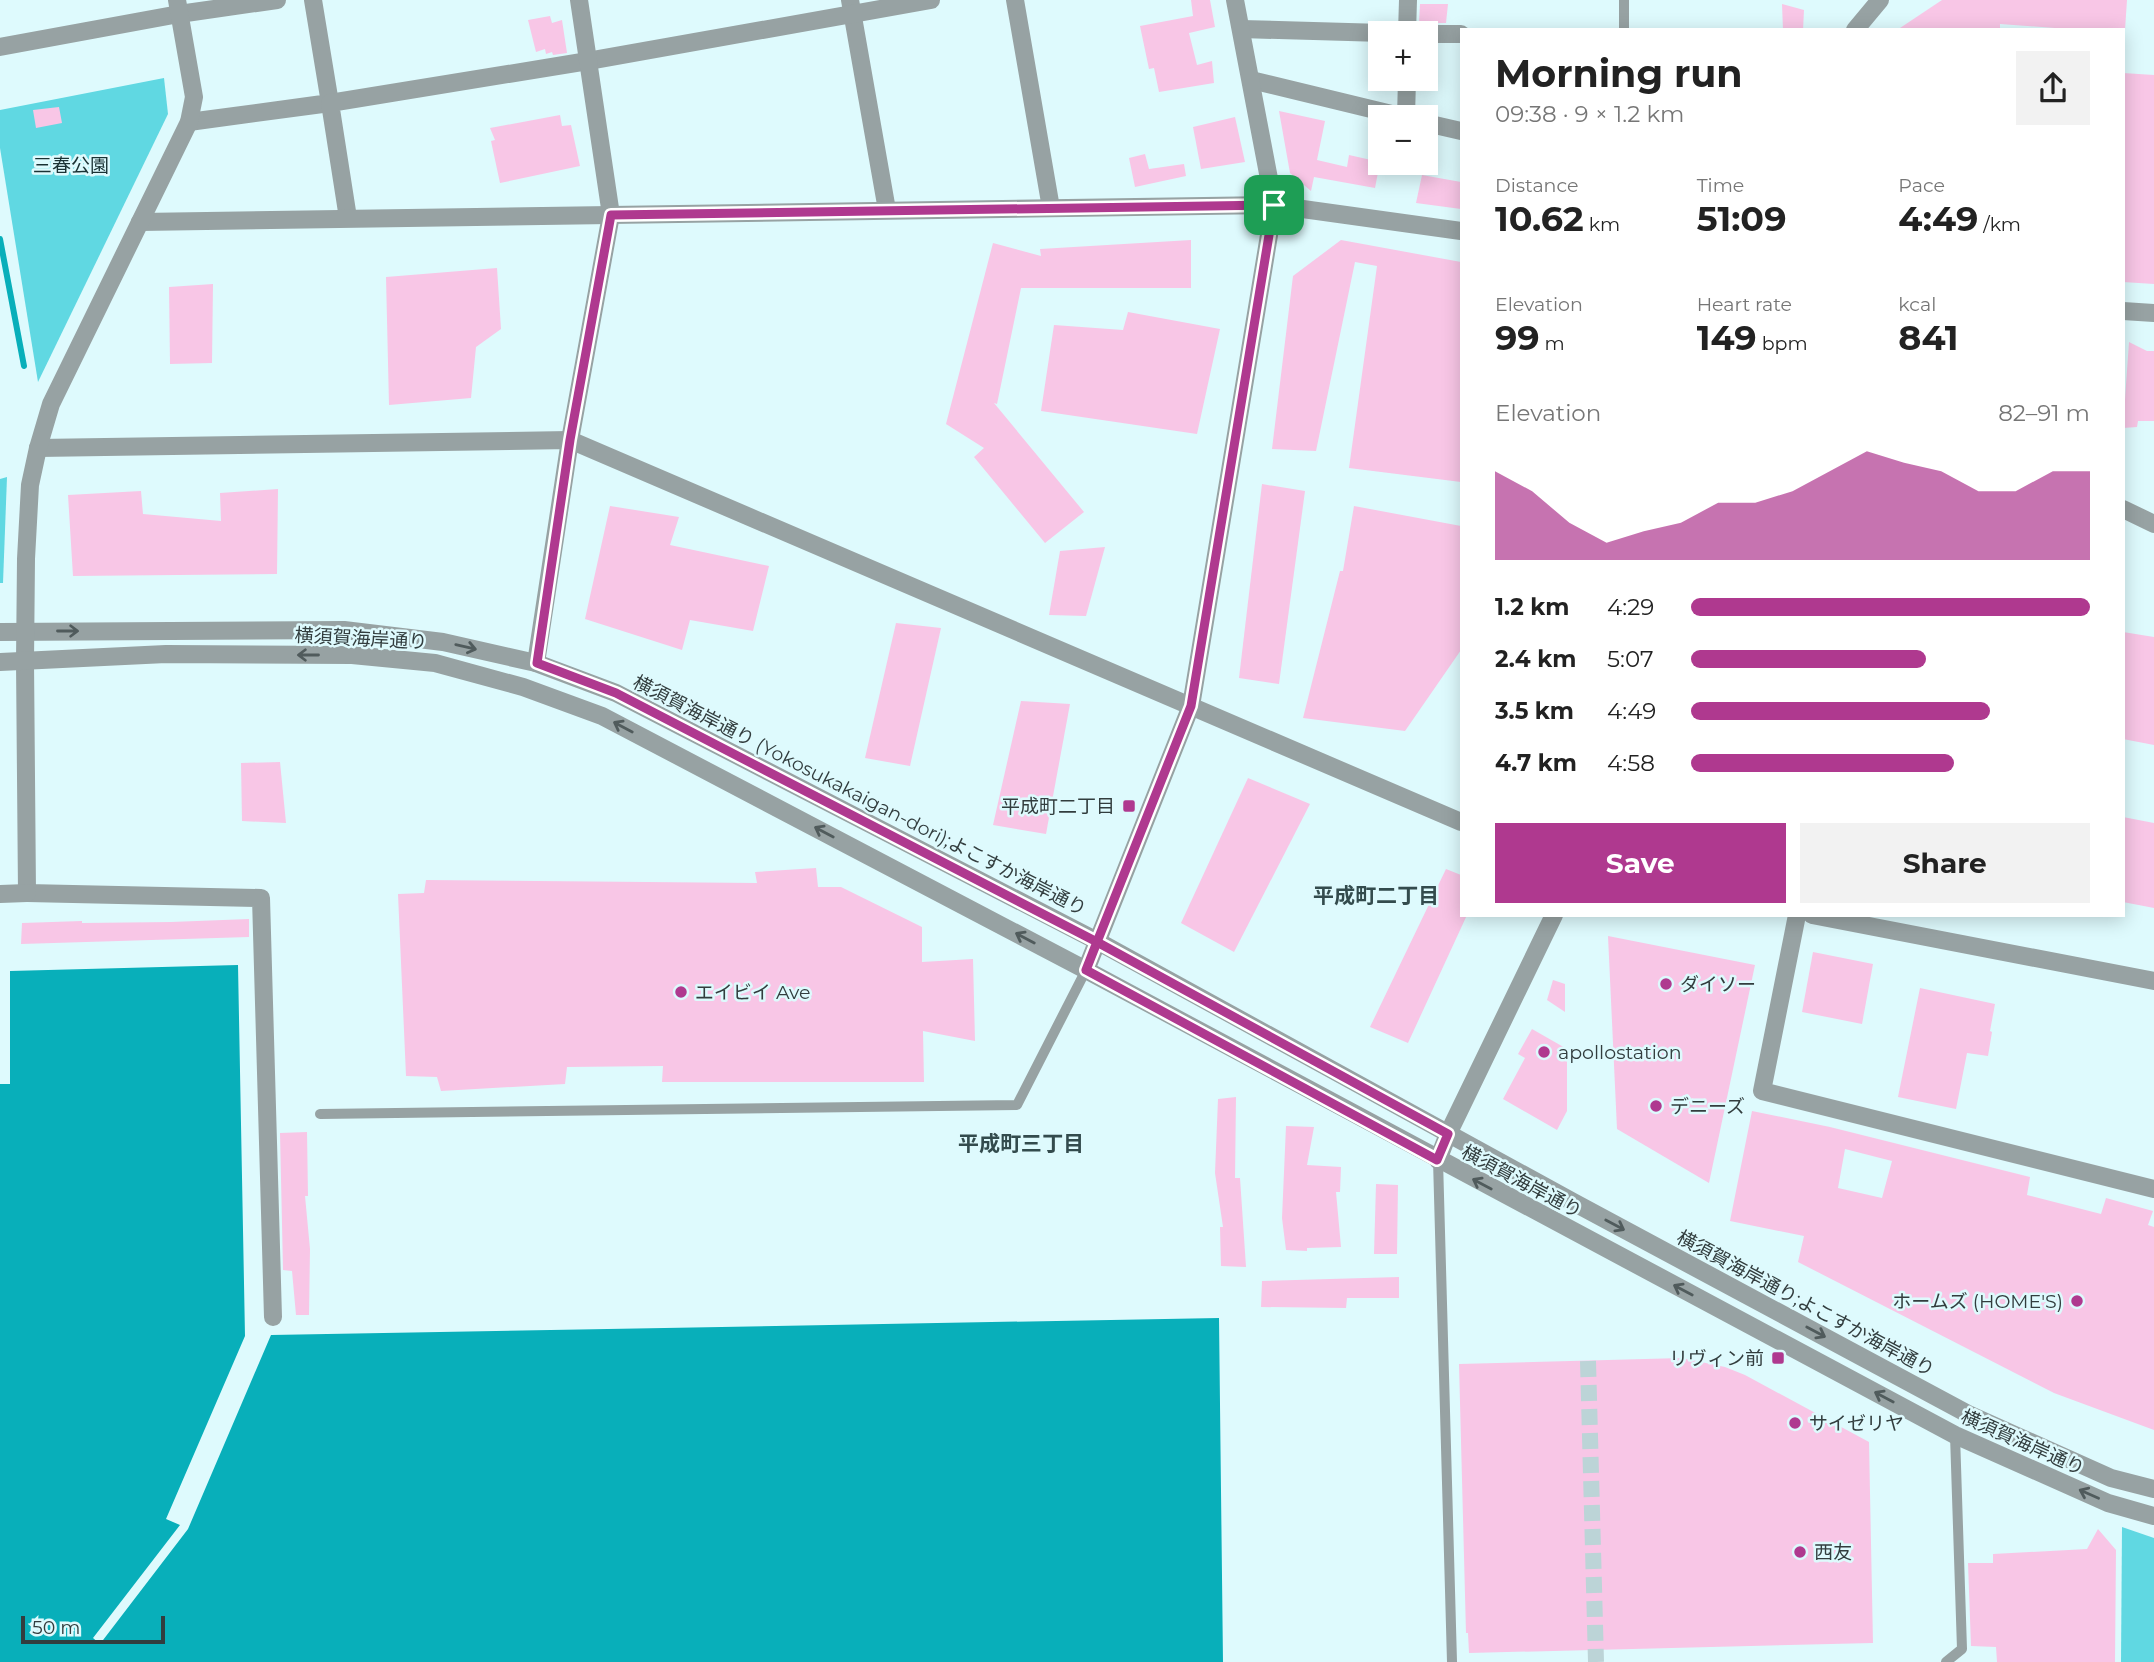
<!DOCTYPE html>
<meta charset="utf-8">
<style>
body{margin:0;font-family:Montserrat,"Noto Sans JP",sans-serif;background:#f2f2f2;color:#222;height:100vh;display:flex;flex-direction:column;font-size:26px;white-space:nowrap}
*{box-sizing:border-box;margin:0}
p{font-size:23px;color:#767676}
.icon{flex:none;width:38px;height:38px;fill:none;stroke:currentColor;stroke-width:2;stroke-linecap:round;stroke-linejoin:round}
.map{position:relative;flex:1;overflow:hidden}
.panel{position:absolute;left:1460px;top:28px;width:665px;height:889px;display:flex;flex-direction:column;background:#fff;border-radius:0px;box-shadow:0 4px 18px #0003}
.panel>*{flex:none}
.tools{position:absolute;left:1368px;top:21px;display:grid;gap:14px}
.tools a{display:grid;place-items:center;width:70px;height:70px;border-radius:0px;background:#fff;box-shadow:0 4px 18px #0003;font-size:35px}
.scale{position:absolute;left:21px;bottom:18px;width:144px;box-sizing:border-box;padding-left:7px;border:4px solid #323d3e;border-top:0;font-size:19px;line-height:24px;white-space:nowrap;color:#323d3e;-webkit-text-stroke:5px #defafd;paint-order:stroke}
.pin{position:absolute;display:grid;place-items:center;width:60px;height:60px;color:#fff;margin:-30px;border-radius:14px;box-shadow:0 4px 10px #0006}
.round{display:grid;place-items:center;flex:none;width:74px;height:74px;border-radius:0px;background:#f2f2f2}
.headline{display:flex;align-items:center;justify-content:space-between;height:119px;padding:0 35px}
h1{font-size:38px;font-weight:700;line-height:52px}
.stats{display:grid;grid-template-columns:repeat(3,1fr);gap:10px;height:119px;padding:7px 35px}
.stats div{display:grid;align-content:center}
.stats b{font-size:35px;font-weight:700}
.stats small{font-size:19px;font-weight:400}
.stats p{font-size:19px}
.chart{height:196px;padding:14px 35px}
.chart p{display:flex;justify-content:space-between}
.chart svg{width:100%;height:126px;margin-top:7px;fill:#af398f;opacity:.7}
.cta{display:flex;gap:14px;margin-top:auto;padding:14px 35px}
.cta a{flex:1;height:80px;border-radius:0px;background:#af398f;color:#fff;font-size:28px;font-weight:700;line-height:80px;text-align:center}
.cta a+a{background:#f2f2f2;color:#222}
ul{padding:0 35px;list-style:none;font-size:23px}
li{display:grid;grid-template-columns:112px 84px 1fr;align-items:center;height:52px}
li i{height:18px;border-radius:9px;background:#af398f}
.map>svg:first-child{display:block}
.green{fill:#60d8e2}
.water{fill:#08afba}
.lines{fill:none;stroke-linecap:round;stroke-linejoin:round}
.stream{stroke:#08afba;stroke-width:6}
.building{fill:#f8c6e6;fill-rule:evenodd}
.pedestrian-tunnel{stroke:#bcd4d7;stroke-width:16;stroke-dasharray:16 8;stroke-linecap:butt}
.service{stroke:#97a2a3;stroke-width:10}
.minor{stroke:#97a2a3;stroke-width:18}
.tertiary{stroke:#97a2a3;stroke-width:18}
.oneway{stroke:#505b5c}
.route-casing{stroke:#fff;stroke-width:14}
.route{stroke:#af398f;stroke-width:9}
.poi-dot{fill:#af398f;stroke:#defafd;stroke-width:2.5}
.labels{text-anchor:middle;stroke-width:5;stroke-linejoin:round;paint-order:stroke}
.park-label{font-size:19px;fill:#1a3234;stroke:#defafd}
.street-label{font-size:19px;fill:#323d3e;stroke:#defafd}
.poi-label{font-size:19px;fill:#323d3e;stroke:#defafd;text-anchor:start}
.neighbourhood-label{font-size:21px;font-weight:bold;fill:#334b4d;stroke:#defafd}
</style>
<div class="map">
<svg width="2154" height="1662" viewBox="0 0 2154 1662">
<rect width="100%" height="100%" fill="#defafd"/>
<g class="green">
<polygon points="164,78 168,114 38,382 0,148 0,110"/>
<polygon points="7,477 3,583 0,583 0,479"/>
<polygon points="2122,1527 2154,1538 2154,1662 2121,1662"/>
</g>
<polygon class="water" points="238,965 245,1336 166,1519 180,1525 93,1638 100,1644 188,1529 271,1335 1219,1318 1223,1662 0,1662 0,1084 10,1084 10,971"/>
<g class="lines">
<polyline class="stream" points="0,239 24,366"/>
</g>
<g class="building">
<polygon points="1191,0 1210,0 1215,27 1189,33 1197,65 1212,61 1214,83 1159,92 1154,68 1149,69 1140,26 1193,16"/>
<polygon points="1942,0 2127,0 2125,30 2081,30 2000,24 2000,30 1897,30"/>
<polygon points="1420,4 1448,4 1446,23 1419,23"/>
<polygon points="1782,4 1804,10 1803,30 1783,30"/>
<polygon points="550,16 552,23 562,20 567,53 553,55 552,52 546,54 545,49 536,52 528,20"/>
<polygon points="2123,73 2154,75 2154,284 2123,282"/>
<polygon points="59,107 62,123 36,128 33,110"/>
<polygon points="1279,111 1325,121 1317,160 1347,167 1349,155 1380,162 1375,188 1314,177 1311,191 1290,173"/>
<polygon points="560,115 562,126 571,125 580,166 500,183 491,141 495,140 490,128"/>
<polygon points="1235,117 1245,162 1201,169 1193,127"/>
<polygon points="1145,154 1149,169 1184,164 1186,176 1135,187 1129,158"/>
<polygon points="1422,175 1461,182 1461,209 1416,203"/>
<polygon points="1191,240 1191,288 1021,288 997,404 994,403 1084,512 1045,543 974,457 984,448 946,424 993,243 1041,256 1040,249"/>
<polygon points="1341,240 1461,262 1461,482 1349,468 1377,266 1355,262 1316,451 1272,449 1293,276"/>
<polygon points="497,268 501,329 476,347 471,398 389,405 386,277"/>
<polygon points="213,284 212,363 170,364 169,287"/>
<polygon points="1128,312 1220,329 1197,434 1041,411 1054,325 1123,330"/>
<polygon points="2129,342 2147,351 2154,351 2154,421 2138,421 2137,427 2123,428"/>
<polygon points="1262,484 1305,491 1279,684 1239,678"/>
<polygon points="278,489 277,574 73,576 68,495 141,491 143,514 221,521 220,493"/>
<polygon points="610,506 679,517 670,545 769,566 753,631 690,620 682,650 585,619"/>
<polygon points="1354,506 1461,526 1461,650 1405,731 1303,718 1340,571 1343,571"/>
<polygon points="1105,547 1086,616 1049,615 1060,551"/>
<polygon points="896,623 941,628 910,766 865,758"/>
<polygon points="2123,632 2154,637 2154,745 2123,739"/>
<polygon points="1021,701 1070,704 1046,834 993,825"/>
<polygon points="280,762 286,823 242,821 241,763"/>
<polygon points="1248,778 1310,804 1234,952 1181,923"/>
<polygon points="2123,817 2154,823 2154,908 2123,902"/>
<polygon points="816,868 818,887 841,887 922,927 922,962 973,959 975,1041 923,1031 924,1082 662,1082 663,1066 567,1067 565,1084 441,1091 437,1077 406,1076 398,894 424,893 426,880 757,883 755,872"/>
<polygon points="1446,869 1461,875 1461,915 1467,915 1408,1043 1370,1027"/>
<polygon points="249,919 249,937 21,944 22,923 82,921 82,923 171,922"/>
<polygon points="1608,936 1755,965 1709,1183 1617,1129"/>
<polygon points="1813,952 1873,964 1862,1024 1802,1012"/>
<polygon points="1553,980 1565,984 1565,1012 1547,1000"/>
<polygon points="1920,988 1995,1004 1990,1031 1992,1032 1988,1056 1967,1053 1956,1109 1898,1097"/>
<polygon points="1532,1029 1567,1049 1567,1111 1557,1130 1503,1099 1525,1058 1518,1054"/>
<polygon points="1236,1097 1235,1178 1240,1178 1246,1267 1221,1266 1220,1227 1223,1227 1215,1173 1218,1099"/>
<path d="M1752 1111 1830 1127 2030 1177 2027 1195 2101 1214 2106 1198 2153 1211 2148 1225 2154 1227V1430L2054 1393 1798 1262 1804 1236 1730 1221ZM1845 1149 1892 1161 1882 1198 1838 1188Z"/>
<polygon points="1286,1126 1314,1127 1307,1165 1341,1167 1340,1192 1336,1192 1341,1247 1307,1248 1307,1251 1286,1250 1282,1218"/>
<polygon points="307,1132 308,1196 305,1196 310,1249 309,1315 296,1315 292,1271 283,1270 280,1133"/>
<polygon points="1376,1184 1398,1185 1397,1254 1374,1254"/>
<polygon points="1399,1277 1399,1298 1347,1298 1346,1308 1261,1307 1262,1281"/>
<polygon points="1682,1358 1725,1367 1745,1375 1869,1442 1873,1643 1469,1653 1468,1633 1466,1633 1459,1364"/>
<polygon points="2098,1529 2116,1550 2115,1662 1997,1662 1996,1647 1971,1646 1968,1563 1993,1563 1993,1554 2087,1549"/>
</g>
<g class="lines">
<polyline class="pedestrian-tunnel" points="1588,1361 1596,1662"/>
<g class="service">
<polyline points="1624,0 1624,30"/>
<polyline points="320,1114 1017,1105 1086,970"/>
<polyline points="1438,1160 1452,1662"/>
<polyline points="1946,1662 1962,1649 1955,1435"/>
</g>
<g class="minor">
<polyline points="850,0 887,210"/>
<polyline points="1015,0 1051,208"/>
<polyline points="179,14 277,0"/>
<polyline points="1241,29 1383,33"/>
<polyline points="1407,33 1408,0"/>
<polyline points="1426,34 1461,34"/>
<polyline points="1251,80 1404,117"/>
<polyline points="1406,117 1407,79"/>
<polyline points="189,122 330,103 313,0"/>
<polyline points="1426,123 1461,131"/>
<polyline points="348,218 330,103 588,61 931,0"/>
<polyline points="2123,509 2154,524"/>
<polyline points="25,661 27,893 261,898 273,1317"/>
<polyline points="0,894 27,893"/>
<polyline points="1797,915 1762,1091 2154,1189"/>
</g>
<g class="tertiary">
<polyline points="1855,30 1880,0"/>
<polyline points="0,47 179,14"/>
<polyline points="140,222 1274,205 1461,231"/>
<polyline points="2123,311 2154,313"/>
<polyline points="38,448 570,440 1461,822"/>
<polyline points="0,632 344,630 443,642 536,663 616,693 1097,941 1573,1202 1968,1414 2111,1478 2154,1489"/>
<polyline points="25,661 26,559 30,485 38,448 51,404 189,122 194,97 177,0"/>
<polyline points="0,662 166,654 352,655 435,663 523,687 602,716 1086,970 1955,1435 2108,1503 2154,1516"/>
<polyline points="536,663 570,440 611,215 579,0"/>
<polyline points="1812,915 2154,981"/>
<polyline points="1086,970 1191,706 1274,205 1235,0"/>
<polyline points="1438,1160 1448,1134 1554,915"/>
</g>
</g>
<defs><path id="oneway-shaft" d="M-6 0H5M1.5-3L5.5 0L1.5 3" fill="none" stroke-width="1.6" stroke-linecap="round" stroke-linejoin="round" transform="scale(1.75)"/></defs>
<g class="oneway">
<use href="#oneway-shaft" transform="translate(68 631)"/>
<use href="#oneway-shaft" transform="translate(466 647) rotate(13)"/>
<use href="#oneway-shaft" transform="translate(308 655) rotate(-180)"/>
<use href="#oneway-shaft" transform="translate(623 727) rotate(-152)"/>
<use href="#oneway-shaft" transform="translate(824 832) rotate(-152)"/>
<use href="#oneway-shaft" transform="translate(1025 938) rotate(-152)"/>
<use href="#oneway-shaft" transform="translate(1482 1184) rotate(-152)"/>
<use href="#oneway-shaft" transform="translate(1615 1225) rotate(28)"/>
<use href="#oneway-shaft" transform="translate(1683 1290) rotate(-152)"/>
<use href="#oneway-shaft" transform="translate(1816 1332) rotate(28)"/>
<use href="#oneway-shaft" transform="translate(1884 1397) rotate(-152)"/>
<use href="#oneway-shaft" transform="translate(2089 1494) rotate(-156)"/>
</g>
<g class="lines">
<defs>
<polyline id="route" points="1274,205 611,215 570,440 537,663 616,693 1097,942 1086,970 1437,1160 1448,1134 1097,942 1191,706 1274,205"/>
</defs>
<use href="#route" class="route-casing"/>
<use href="#route" class="route"/>
</g>
<g class="poi-dot">
<rect x="1122" y="799" width="14" height="14" rx="3.5"/>
<circle cx="1666" cy="984" r="7"/>
<circle cx="681" cy="992" r="7"/>
<circle cx="1544" cy="1052" r="7"/>
<circle cx="1656" cy="1106" r="7"/>
<circle cx="2077" cy="1301" r="7"/>
<rect x="1771" y="1351" width="14" height="14" rx="3.5"/>
<circle cx="1795" cy="1423" r="7"/>
<circle cx="1800" cy="1552" r="7"/>
</g>
<g class="labels">
<g class="park-label">
<text x="71" y="172">三春公園</text>
</g>
<g class="street-label">
<text transform="translate(361 638) rotate(3)" y="7">横須賀海岸通り</text>
<text transform="translate(860 795) rotate(27)" y="7">横須賀海岸通り (Yokosukakaigan-dori);よこすか海岸通り</text>
<text transform="translate(1522 1181) rotate(28)" y="7">横須賀海岸通り</text>
<text transform="translate(1806 1303) rotate(28)" y="7">横須賀海岸通り;よこすか海岸通り</text>
<text transform="translate(2023 1442) rotate(24)" y="7">横須賀海岸通り</text>
</g>
<g class="poi-label">
<text x="1115" y="813" text-anchor="end">平成町二丁目</text>
<text x="1680" y="991">ダイソー</text>
<text x="695" y="999">エイビイ Ave</text>
<text x="1558" y="1059">apollostation</text>
<text x="1670" y="1113">デニーズ</text>
<text x="2063" y="1308" text-anchor="end">ホームズ (HOME'S)</text>
<text x="1764" y="1365" text-anchor="end">リヴィン前</text>
<text x="1809" y="1430">サイゼリヤ</text>
<text x="1814" y="1559">西友</text>
</g>
<g class="neighbourhood-label">
<text x="1376" y="903">平成町二丁目</text>
<text x="1021" y="1151">平成町三丁目</text>
</g>
</g>
</svg>
<div class="tools">
<a>+</a>
<a>−</a>
</div>
<div class="scale">50 m</div>
<div class="pin" style="left:1274px;top:205px;background:#1e9e55"><svg class="icon" aria-label="arrive" viewBox="0 0 24 24"><path d="M6 21V4h12l-3 4 3 4H6"/></svg></div>
<section class="panel">
<div class="headline"><div><h1>Morning run</h1><p>09:38 · 9 × 1.2 km</p></div><a class="round"><svg class="icon" aria-label="share" viewBox="0 0 24 24"><path d="M12 15V3M7 8l5-5 5 5M5 13v7h14v-7"/></svg></a></div>
<div class="stats">
<div><p>Distance</p><b>10.62<small> km</small></b></div>
<div><p>Time</p><b>51:09</b></div>
<div><p>Pace</p><b>4:49<small> /km</small></b></div>
</div>
<div class="stats">
<div><p>Elevation</p><b>99<small> m</small></b></div>
<div><p>Heart rate</p><b>149<small> bpm</small></b></div>
<div><p>kcal</p><b>841</b></div>
</div>
<div class="chart"><p><span>Elevation</span>82–91 m</p>
<svg viewBox="0 0 160 44" preserveAspectRatio="none"><path d="M0 44V13L10 20L20 31L30 38L40 34L50 31L60 24L70 24L80 20L90 13L100 6L110 10L120 13L130 20L140 20L150 13L160 13V44z"/></svg>
</div>
<ul>
<li><b>1.2 km</b>4:29<i style="width:100%"></i></li>
<li><b>2.4 km</b>5:07<i style="width:59%"></i></li>
<li><b>3.5 km</b>4:49<i style="width:75%"></i></li>
<li><b>4.7 km</b>4:58<i style="width:66%"></i></li>
</ul>
<div class="cta"><a>Save</a><a>Share</a></div>
</section>
</div>
